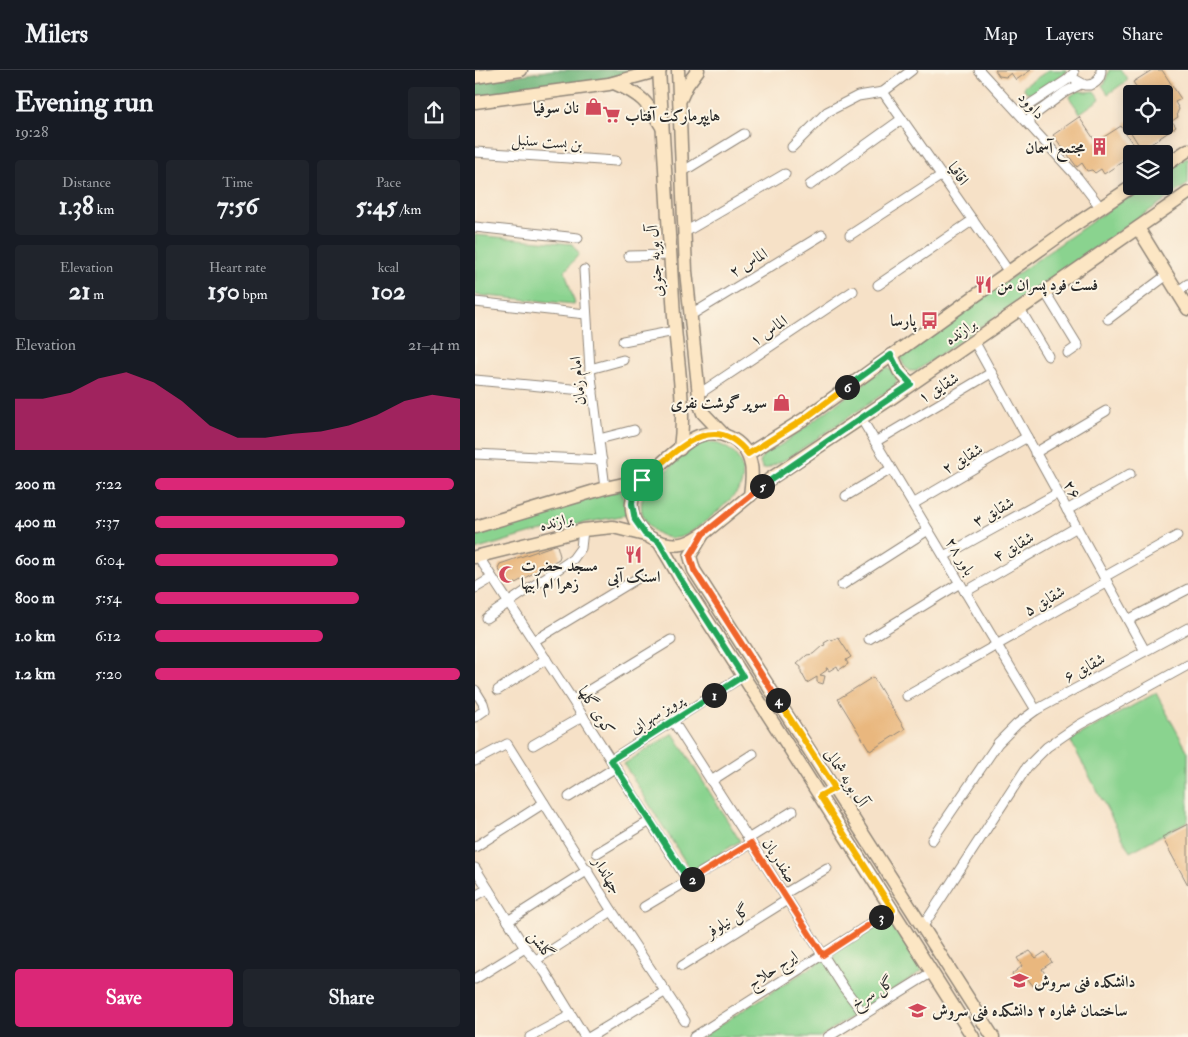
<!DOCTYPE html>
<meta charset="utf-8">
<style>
body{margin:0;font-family:"IM FELL Double Pica",Amiri,serif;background:#20242c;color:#f1f3f6;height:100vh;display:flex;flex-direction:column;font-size:19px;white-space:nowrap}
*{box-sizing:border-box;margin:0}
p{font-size:16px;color:#9ea1a6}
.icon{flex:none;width:28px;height:28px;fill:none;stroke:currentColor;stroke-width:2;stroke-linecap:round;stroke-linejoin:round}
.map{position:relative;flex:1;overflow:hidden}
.details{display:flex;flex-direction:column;background:#171b24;width:475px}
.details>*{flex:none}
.tools{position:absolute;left:648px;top:15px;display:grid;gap:10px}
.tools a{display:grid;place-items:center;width:50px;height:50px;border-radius:5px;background:#171b24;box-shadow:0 2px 12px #0003;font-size:25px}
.pin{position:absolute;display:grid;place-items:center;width:42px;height:42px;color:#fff;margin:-21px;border-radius:10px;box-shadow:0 2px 8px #0006}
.km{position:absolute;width:25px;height:25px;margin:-12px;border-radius:50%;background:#222;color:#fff;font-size:14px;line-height:25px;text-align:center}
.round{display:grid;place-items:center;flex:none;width:52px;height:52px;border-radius:5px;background:#20242c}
.head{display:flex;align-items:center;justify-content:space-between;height:85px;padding:0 15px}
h1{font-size:28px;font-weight:700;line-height:38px}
.figures{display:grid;grid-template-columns:repeat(3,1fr);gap:8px;height:85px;padding:5px 15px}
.figures div{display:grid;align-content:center;border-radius:5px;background:#20242c;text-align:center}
.figures b{font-size:25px;font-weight:700}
.figures small{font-size:14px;font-weight:400}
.figures p{font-size:14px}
.chart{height:140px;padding:10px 15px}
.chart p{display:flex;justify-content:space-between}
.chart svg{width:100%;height:90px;margin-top:5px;fill:#db2777;opacity:.7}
.cta{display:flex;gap:10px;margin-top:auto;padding:10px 15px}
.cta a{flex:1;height:58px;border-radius:5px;background:#db2777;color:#fff;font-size:20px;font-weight:700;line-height:58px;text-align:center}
.cta a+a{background:#20242c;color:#f1f3f6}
ul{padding:0 15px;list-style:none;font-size:16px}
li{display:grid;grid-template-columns:80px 60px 1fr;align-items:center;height:38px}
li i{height:12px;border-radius:6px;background:#db2777}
header{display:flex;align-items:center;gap:30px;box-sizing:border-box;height:70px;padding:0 25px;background:#171b24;border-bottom:1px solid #363941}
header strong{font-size:24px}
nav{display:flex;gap:28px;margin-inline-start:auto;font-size:18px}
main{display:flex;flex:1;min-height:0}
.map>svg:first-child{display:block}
.green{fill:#8ad38f;stroke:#5a7f5d}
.forest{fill:#6fb57a;stroke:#4d7052}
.building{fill:#e9b77e}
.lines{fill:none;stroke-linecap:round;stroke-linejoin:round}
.street-casing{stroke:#908679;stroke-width:11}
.secondary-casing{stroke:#908679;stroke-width:15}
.street{stroke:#fff;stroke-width:9}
.secondary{stroke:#fce6c4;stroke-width:12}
.split-1-casing{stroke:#fff;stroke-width:10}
.split-2-casing{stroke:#fff;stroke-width:10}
.split-3-casing{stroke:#fff;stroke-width:10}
.split-4-casing{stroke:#fff;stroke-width:10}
.split-5-casing{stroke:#fff;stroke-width:10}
.split-6-casing{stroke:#fff;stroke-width:10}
.split-7-casing{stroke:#fff;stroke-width:10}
.split-1{stroke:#22a559;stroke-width:6}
.split-2{stroke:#22a559;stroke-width:6}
.split-3{stroke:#f0652b;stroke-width:6}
.split-4{stroke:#f5b400;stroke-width:6}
.split-5{stroke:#f0652b;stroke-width:6}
.split-6{stroke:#22a559;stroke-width:6}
.split-7{stroke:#f5b400;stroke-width:6}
.labels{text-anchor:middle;stroke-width:4;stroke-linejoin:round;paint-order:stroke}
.street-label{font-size:16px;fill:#2b2b2b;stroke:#fcf5e5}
.poi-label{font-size:16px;font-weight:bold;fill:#2b2b2b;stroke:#fcf5e5;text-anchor:start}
</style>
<header>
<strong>Milers</strong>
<nav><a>Map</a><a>Layers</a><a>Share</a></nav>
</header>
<main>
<section class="details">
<div class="head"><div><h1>Evening run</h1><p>19:28</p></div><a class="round"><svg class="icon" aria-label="share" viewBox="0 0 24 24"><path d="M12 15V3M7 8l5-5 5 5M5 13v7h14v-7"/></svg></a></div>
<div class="figures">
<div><p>Distance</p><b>1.38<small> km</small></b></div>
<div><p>Time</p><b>7:56</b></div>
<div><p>Pace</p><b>5:45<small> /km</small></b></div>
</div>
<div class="figures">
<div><p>Elevation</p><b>21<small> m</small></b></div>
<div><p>Heart rate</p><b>150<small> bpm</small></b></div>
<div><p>kcal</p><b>102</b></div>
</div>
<div class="chart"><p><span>Elevation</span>21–41 m</p>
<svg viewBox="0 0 160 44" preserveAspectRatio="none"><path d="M0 44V19L10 19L20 16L30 9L40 6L50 11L60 20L70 32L80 38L90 38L100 36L110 35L120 32L130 27L140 20L150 17L160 19V44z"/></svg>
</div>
<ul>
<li><b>200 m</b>5:22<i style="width:98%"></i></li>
<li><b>400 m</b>5:37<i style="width:82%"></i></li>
<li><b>600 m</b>6:04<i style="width:60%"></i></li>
<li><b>800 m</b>5:54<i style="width:67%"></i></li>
<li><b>1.0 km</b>6:12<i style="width:55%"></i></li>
<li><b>1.2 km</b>5:20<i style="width:100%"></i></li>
</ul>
<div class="cta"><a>Save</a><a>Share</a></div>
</section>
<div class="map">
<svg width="713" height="967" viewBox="0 0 713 967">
<rect width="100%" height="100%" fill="#fcf5e5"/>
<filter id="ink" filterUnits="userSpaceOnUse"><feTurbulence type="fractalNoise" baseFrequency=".02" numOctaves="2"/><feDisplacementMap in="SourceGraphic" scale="10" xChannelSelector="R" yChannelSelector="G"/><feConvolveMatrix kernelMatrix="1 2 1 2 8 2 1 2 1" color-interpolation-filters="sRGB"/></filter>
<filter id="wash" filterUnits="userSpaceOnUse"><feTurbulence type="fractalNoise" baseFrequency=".0096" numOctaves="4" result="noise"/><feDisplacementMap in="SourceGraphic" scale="20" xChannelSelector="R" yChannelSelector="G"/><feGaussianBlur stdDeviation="1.12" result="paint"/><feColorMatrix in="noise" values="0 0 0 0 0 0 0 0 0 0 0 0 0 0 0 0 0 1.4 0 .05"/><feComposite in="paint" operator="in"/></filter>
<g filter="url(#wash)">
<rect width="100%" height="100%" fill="#f6e1c7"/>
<g class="green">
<polygon points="574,0 591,0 592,2 558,24 552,23 548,17"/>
<polygon points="634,0 646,0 653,10 633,24 627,15 630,13"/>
<polygon points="603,21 612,22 619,21 625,29 605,43 594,27"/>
<polygon points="713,87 713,114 441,301 434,301 428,294 426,285 668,116 689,116 689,103"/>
<polygon points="0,165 97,174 104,184 90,201 100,234 0,225"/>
<polygon points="411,297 420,301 423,307 420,316 313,388 293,398 288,399 285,393 288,385 309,373"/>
<path d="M232 372C254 373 274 391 266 415 262 427 218 464 206 467 181 474 157 445 170 422 174 415 214 380 221 376 224 374 228 373 232 372Z"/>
<polygon points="146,420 151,432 151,445 57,463 0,480 0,462"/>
<polygon points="681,623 713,682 713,751 655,782 595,670"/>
<polygon points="198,663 265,771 216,801 149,694"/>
<polygon points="415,849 447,901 345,967 226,967 360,882"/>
</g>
<polygon class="forest" points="78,0 154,0 138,8 0,27 0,12"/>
<g id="blocks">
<g class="building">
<polygon points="520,0 556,0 541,10 536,3 531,7 524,6"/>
<polygon points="677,0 687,0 706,29 700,32 704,39 702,43 703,47 697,51 701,57 667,80 650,53 656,49 656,56 689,56 689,24 666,24 658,12"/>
<polygon points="604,47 621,72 646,56 663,82 656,84 656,86 629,104 626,99 620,103 617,100 612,101 607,93 602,97 578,65"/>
<polygon points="80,475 82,475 85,486 84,489 35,516 33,515 23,498 25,494"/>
<polygon points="363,567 376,587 371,590 373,594 364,600 362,596 354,601 352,598 351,598 352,600 345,605 350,606 348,614 342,612 342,607 332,613 326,602 326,597 322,594 332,585 338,584 347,576 350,575 349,573 356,569 357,571"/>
<polygon points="398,607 430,659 395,681 363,629"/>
<polygon points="713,754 713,815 687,767"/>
<polygon points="555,881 561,888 570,882 577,892 567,899 573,908 559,917 552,908 542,914 537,904 547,896 542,888"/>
</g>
</g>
</g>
<g filter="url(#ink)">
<use href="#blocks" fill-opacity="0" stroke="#908679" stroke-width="1"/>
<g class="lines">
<defs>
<g id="street">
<polyline points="504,0 603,108 626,138"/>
<path d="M601 10 610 15C619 16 626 10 626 0"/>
<polyline points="408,22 534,202"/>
<polyline points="543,42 592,10 599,3"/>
<polyline points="555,55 555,48 590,22 606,14"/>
<polyline points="317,77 352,42 383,26 408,22 437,0"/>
<polyline points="0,82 141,91"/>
<polyline points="207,102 269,64"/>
<polyline points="335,115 427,49"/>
<polyline points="0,157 103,168"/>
<polyline points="210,162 310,104"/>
<polyline points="375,165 467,105"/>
<polyline points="154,186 195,185"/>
<polyline points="109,200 115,299 130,418"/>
<polyline points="403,215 498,150"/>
<polyline points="570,222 603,276 593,283"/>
<polyline points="702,222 713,214"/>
<polyline points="0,232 111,244"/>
<polyline points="545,239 573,286"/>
<polyline points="216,245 347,165"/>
<polyline points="633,249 692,205"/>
<polyline points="148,271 200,261"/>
<polyline points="499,271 670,581"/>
<polyline points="115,299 148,290"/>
<polyline points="0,310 118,321"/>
<polyline points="224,324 378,221"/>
<polyline points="386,348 561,640"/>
<polyline points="124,369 159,360"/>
<polyline points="400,372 516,303"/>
<polyline points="560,383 631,341"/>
<polyline points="0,384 127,390"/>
<polyline points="371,426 416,399"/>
<polyline points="438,434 552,367"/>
<polyline points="592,440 655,404"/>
<polyline points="3,486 93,623 213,811"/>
<polyline points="469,486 583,423"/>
<polyline points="629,507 702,466"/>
<polyline points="367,515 453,460"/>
<polyline points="0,518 17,508"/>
<polyline points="490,522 602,457"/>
<polyline points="11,548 98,489 106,478 108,460"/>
<polyline points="653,550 713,519"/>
<polyline points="394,569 485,513"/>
<polyline points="59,571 163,508"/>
<polyline points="0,620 8,633 10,640 0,647"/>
<polyline points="23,620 71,589"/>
<polyline points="432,626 632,512"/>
<polyline points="98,630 196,570"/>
<polyline points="198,651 348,885 369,918 389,944"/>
<polyline points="58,675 108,646"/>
<polyline points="136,690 268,606"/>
<polyline points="0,691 32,674 137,841 210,951"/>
<polyline points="236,711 278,684"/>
<polyline points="94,727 141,697"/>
<polyline points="273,769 318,741"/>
<polyline points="457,770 523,673 542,654 561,640 713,558"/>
<polyline points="0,777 69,733"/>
<polyline points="122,783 175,751"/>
<polyline points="0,798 50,878 70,902 110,967"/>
<polyline points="309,824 352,798"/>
<polyline points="0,826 13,819"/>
<polyline points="169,837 276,773"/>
<polyline points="33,851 113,800"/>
<polyline points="448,856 552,697 572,677 604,655 713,595"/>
<polyline points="61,890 137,841"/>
<polyline points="207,896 312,830"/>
<polyline points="0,909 50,878"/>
<polyline points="55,967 96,945"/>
<polyline points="115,967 191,921"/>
<polyline points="219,967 417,840"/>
<polyline points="353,967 457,902"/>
</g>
<g id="secondary">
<path d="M184 0C189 82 194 164 199 246 202 290 211 335 205 379"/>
<polyline points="203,0 211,201 225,335 228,343 249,365"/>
<polyline points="0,7 46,0"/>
<path d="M139 13C167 25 172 32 187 57"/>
<polyline points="206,28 212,15 223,0"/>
<polyline points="0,32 134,14 185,0"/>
<polyline points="689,96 713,80"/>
<polyline points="663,158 713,239"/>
<polyline points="417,285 424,301 436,314"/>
<polyline points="273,384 329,349 402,296 598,156 658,116"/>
<path d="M275 426C276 416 278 404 276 395 271 369 242 356 219 368 204 376 182 398 167 410 141 441 168 479 207 474 215 473 221 468 228 464L295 409 415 329 713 123"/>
<polyline points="0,457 130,418 167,410"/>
<polyline points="227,466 215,486 219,500 518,967"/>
<polyline points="184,472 205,508 315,679 498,967"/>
<polyline points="0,487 108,460 138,457 170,465"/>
</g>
</defs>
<use href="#street" class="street-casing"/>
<use href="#secondary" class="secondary-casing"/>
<use href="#street" class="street"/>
<use href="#secondary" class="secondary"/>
</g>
</g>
<g class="lines" filter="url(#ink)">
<defs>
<polyline id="split-1" points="167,410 161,417 158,425 157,434 160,450 170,464 184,472 205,508 268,606 239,625"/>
<polyline id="split-2" points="217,809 214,811 136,690 239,625"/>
<polyline id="split-3" points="217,809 276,773 348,885 406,847"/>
<polyline id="split-4" points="303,630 360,718 345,726 418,840 406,847"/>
<polyline id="split-5" points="287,416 228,464 215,486 219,500 303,630"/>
<polyline id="split-6" points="287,416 436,314 424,301 416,285 372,317"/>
<path id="split-7" d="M167 410C199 384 237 337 273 384L329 349 372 317"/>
</defs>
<use href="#split-1" class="split-1-casing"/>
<use href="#split-2" class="split-2-casing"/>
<use href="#split-3" class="split-3-casing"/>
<use href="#split-4" class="split-4-casing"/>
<use href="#split-5" class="split-5-casing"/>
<use href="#split-6" class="split-6-casing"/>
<use href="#split-7" class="split-7-casing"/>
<use href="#split-1" class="split-1"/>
<use href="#split-2" class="split-2"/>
<use href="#split-3" class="split-3"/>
<use href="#split-4" class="split-4"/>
<use href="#split-5" class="split-5"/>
<use href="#split-6" class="split-6"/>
<use href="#split-7" class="split-7"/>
</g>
<defs>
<symbol id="shop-bare" viewBox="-9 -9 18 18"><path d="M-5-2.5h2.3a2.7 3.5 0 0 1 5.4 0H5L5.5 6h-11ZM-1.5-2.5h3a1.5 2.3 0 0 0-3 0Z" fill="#d1495b" stroke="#fcf5e5" stroke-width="2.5" paint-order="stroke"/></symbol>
<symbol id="supermarket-bare" viewBox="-9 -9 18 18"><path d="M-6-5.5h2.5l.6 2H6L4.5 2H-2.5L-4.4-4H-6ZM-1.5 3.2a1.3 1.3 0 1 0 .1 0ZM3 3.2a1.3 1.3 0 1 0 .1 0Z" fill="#d1495b" stroke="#fcf5e5" stroke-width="2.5" paint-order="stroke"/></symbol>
<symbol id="building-bare" viewBox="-9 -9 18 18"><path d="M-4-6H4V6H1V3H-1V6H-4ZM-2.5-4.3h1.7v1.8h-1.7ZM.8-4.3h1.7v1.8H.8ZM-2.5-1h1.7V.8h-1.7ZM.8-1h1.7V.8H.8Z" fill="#d1495b" stroke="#fcf5e5" stroke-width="2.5" paint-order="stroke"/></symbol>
<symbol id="restaurant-bare" viewBox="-9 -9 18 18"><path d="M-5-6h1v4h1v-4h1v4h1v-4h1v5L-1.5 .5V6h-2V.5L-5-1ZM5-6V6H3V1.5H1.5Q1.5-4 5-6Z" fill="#d1495b" stroke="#fcf5e5" stroke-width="2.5" paint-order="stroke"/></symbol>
<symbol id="bus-bare" viewBox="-9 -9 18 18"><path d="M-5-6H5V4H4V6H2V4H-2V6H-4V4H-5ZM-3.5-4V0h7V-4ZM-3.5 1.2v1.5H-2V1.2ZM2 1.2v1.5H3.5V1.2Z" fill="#d1495b" stroke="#fcf5e5" stroke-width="2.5" paint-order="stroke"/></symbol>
<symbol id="mosque-bare" viewBox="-9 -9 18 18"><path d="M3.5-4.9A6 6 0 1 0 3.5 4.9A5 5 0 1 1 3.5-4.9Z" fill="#d1495b" stroke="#fcf5e5" stroke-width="2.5" paint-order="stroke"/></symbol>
<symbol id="university-bare" viewBox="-9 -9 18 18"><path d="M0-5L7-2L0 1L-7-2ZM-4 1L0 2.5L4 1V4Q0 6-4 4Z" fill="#d1495b" stroke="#fcf5e5" stroke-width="2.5" paint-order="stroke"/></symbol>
</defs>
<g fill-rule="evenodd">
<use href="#shop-bare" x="106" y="24" width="25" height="25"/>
<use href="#supermarket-bare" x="124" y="32" width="25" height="25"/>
<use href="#building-bare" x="612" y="64" width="25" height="25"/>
<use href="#restaurant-bare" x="496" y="202" width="25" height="25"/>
<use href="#bus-bare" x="442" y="238" width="25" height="25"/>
<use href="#shop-bare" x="294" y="320" width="25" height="25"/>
<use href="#restaurant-bare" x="146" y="472" width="25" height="25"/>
<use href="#mosque-bare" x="20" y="492" width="25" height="25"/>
<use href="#university-bare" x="532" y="898" width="25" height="25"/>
<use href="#university-bare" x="430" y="928" width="25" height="25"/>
</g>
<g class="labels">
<g class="street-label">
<text transform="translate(557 35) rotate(47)" y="6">داوود</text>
<text transform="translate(72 71) rotate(4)" y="6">بن بست سنبل</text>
<text transform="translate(484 103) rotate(55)" y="6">اقاقیا</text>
<text transform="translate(179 191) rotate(-94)" y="6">آل بویه جنوبی</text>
<text transform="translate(273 192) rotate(-31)" y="6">الماس ۲</text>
<text transform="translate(293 260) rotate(-34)" y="6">الماس ۱</text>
<text transform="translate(485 261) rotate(-35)" y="6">برازنده</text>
<text transform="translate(102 311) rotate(-96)" y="6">امام زمان</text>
<text transform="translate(463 317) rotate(-31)" y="6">شقایق ۱</text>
<text transform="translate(487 388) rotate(-31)" y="6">شقایق ۲</text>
<text transform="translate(598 419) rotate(61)" y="6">۲۶</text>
<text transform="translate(518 441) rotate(-29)" y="6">شقایق ۳</text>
<text transform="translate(81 451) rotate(-14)" y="6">برازنده</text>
<text transform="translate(538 476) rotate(-30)" y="6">شقایق ۴</text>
<text transform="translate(486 486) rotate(59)" y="6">باور ۲۸</text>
<text transform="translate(569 530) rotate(-30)" y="6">شقایق ۵</text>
<text transform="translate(609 597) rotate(-28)" y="6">شقایق ۶</text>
<text transform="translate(122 640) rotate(58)" y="6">کوی گلها</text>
<text transform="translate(181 643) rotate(-32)" y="6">پرویز سهرابی</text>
<text transform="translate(372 707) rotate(57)" y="6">آل بویه شمالی</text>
<text transform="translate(305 790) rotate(57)" y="6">صفدریان</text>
<text transform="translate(133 805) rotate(59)" y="6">جهاندار</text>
<text transform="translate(252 850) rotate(-32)" y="6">گل نیلوفر</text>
<text transform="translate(67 874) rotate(53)" y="6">گلشن</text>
<text transform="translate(297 899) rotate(-33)" y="6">ایرج حلاج</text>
<text transform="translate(397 922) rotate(-32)" y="6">گل سرخ</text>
</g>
<g class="poi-label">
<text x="104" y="43" text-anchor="end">نان سوفیا</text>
<text x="150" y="51">هایپرمارکت آفتاب</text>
<text x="610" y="83" text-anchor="end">مجتمع آسمان</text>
<text x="522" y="220">فست فود پسران من</text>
<text x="441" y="256" text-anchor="end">پارسا</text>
<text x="292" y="338" text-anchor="end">سوپر گوشت نفری</text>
<text x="46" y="501">مسجد حضرت<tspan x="46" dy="18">زهرا ام ابیها</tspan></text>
<text x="159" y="512" text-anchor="middle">اسنک آبی</text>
<text x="559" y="917">دانشکده فنی سروش</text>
<text x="457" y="946">ساختمان شماره ۲ دانشکده فنی سروش</text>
</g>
</g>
</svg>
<div class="tools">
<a><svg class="icon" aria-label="locate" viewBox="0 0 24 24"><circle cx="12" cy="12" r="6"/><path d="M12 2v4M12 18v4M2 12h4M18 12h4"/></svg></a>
<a><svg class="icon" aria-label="layers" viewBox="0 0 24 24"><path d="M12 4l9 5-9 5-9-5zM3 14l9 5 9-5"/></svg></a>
</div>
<div class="pin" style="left:167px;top:410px;background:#1e9e55"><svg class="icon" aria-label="arrive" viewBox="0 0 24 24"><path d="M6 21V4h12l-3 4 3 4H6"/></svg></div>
<b class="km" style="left:239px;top:625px">1</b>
<b class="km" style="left:217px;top:809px">2</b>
<b class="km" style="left:406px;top:847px">3</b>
<b class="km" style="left:303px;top:630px">4</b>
<b class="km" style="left:287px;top:416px">5</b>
<b class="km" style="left:372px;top:317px">6</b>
</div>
</main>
